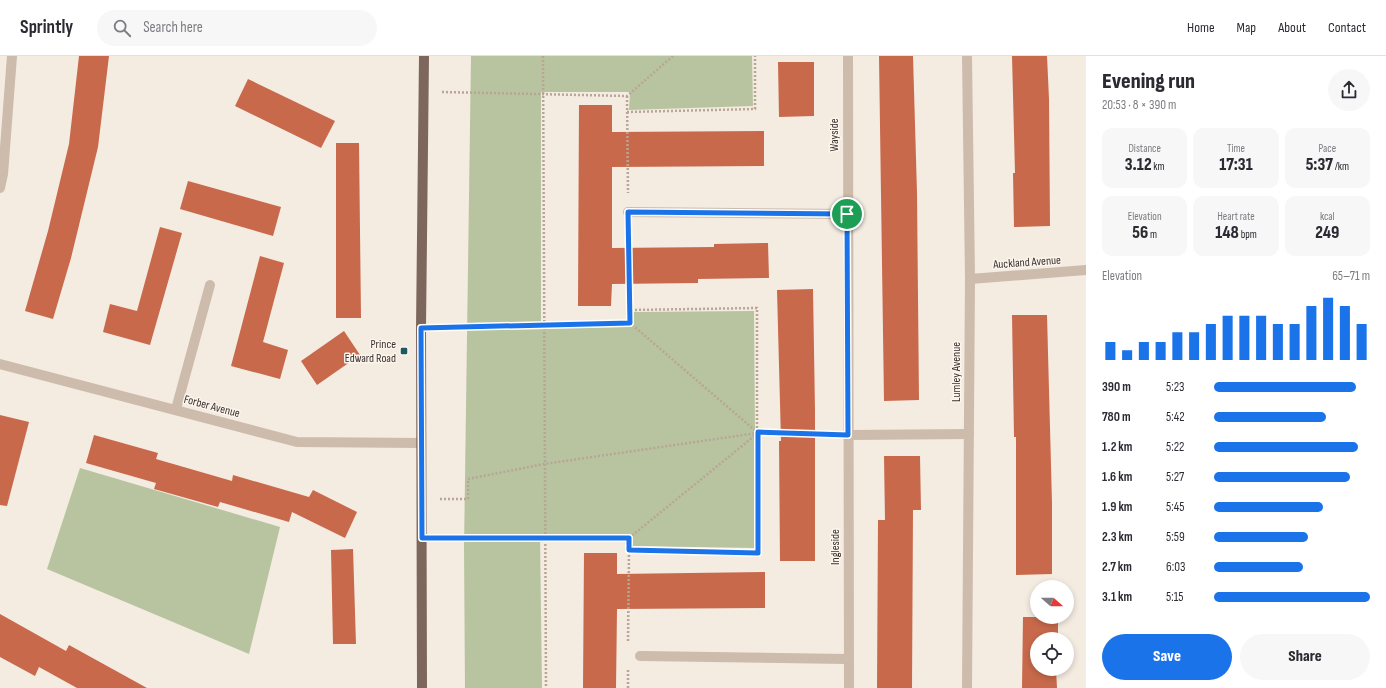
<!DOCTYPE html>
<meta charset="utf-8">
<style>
body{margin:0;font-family:"Sofia Sans Condensed",sans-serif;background:#f7f7f7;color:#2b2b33;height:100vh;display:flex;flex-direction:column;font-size:15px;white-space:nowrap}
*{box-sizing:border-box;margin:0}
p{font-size:13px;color:#7c7c81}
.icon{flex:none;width:22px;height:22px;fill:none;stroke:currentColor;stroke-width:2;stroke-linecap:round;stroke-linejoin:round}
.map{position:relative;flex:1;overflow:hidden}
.side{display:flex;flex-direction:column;background:#fff;width:300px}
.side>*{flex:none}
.needle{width:26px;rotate:111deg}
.buttons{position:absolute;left:1030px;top:524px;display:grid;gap:8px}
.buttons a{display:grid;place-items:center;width:44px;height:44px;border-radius:50%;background:#fff;box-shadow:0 2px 6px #0003;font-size:20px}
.pin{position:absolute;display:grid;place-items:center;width:34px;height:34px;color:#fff;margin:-17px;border:2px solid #fff;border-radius:50%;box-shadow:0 1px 4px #0007}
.round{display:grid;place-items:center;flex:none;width:42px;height:42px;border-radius:21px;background:#f7f7f7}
.overview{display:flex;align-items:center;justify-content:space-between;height:68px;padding:0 16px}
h1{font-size:22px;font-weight:800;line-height:30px}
.figures{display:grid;grid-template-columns:repeat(3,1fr);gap:6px;height:68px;padding:4px 16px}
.figures div{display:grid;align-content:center;border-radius:10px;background:#f7f7f7;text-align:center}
.figures b{font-size:17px;font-weight:800}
.figures small{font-size:11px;font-weight:400}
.figures p{font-size:11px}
.chart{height:112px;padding:8px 16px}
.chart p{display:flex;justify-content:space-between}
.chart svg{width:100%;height:72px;margin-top:4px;stroke:#1a73e8;stroke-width:6}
.primary-button{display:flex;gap:8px;margin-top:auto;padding:8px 16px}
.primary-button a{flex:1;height:46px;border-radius:24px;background:#1a73e8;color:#fff;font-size:16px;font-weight:800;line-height:46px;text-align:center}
.primary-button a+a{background:#f7f7f7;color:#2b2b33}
ul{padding:0 16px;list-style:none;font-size:13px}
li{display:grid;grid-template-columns:64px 48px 1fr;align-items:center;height:30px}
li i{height:10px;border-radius:5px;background:#1a73e8}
header{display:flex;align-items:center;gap:24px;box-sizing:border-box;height:56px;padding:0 20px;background:#fff;border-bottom:1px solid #e1e1e2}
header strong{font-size:19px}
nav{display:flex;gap:22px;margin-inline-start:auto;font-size:14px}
.search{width:280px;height:36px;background:#f7f7f7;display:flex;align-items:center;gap:10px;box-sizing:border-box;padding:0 14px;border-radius:22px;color:#7c7c81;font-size:15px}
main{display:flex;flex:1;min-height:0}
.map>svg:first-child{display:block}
.green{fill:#b8c4a0}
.building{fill:#c8694b}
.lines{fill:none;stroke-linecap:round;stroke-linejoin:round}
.path{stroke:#b9a596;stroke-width:2.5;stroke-dasharray:2 2;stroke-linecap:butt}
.minor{stroke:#cdbbac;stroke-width:10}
.major{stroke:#7d675c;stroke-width:10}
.route-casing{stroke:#fff;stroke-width:8}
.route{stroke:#1a73e8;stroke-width:5}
.poi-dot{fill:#1f5a5e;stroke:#fbf5ee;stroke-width:1.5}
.labels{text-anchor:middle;stroke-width:3;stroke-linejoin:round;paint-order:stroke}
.street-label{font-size:12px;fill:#3b302b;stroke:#fbf5ee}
.poi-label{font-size:12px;fill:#3b302b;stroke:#fbf5ee;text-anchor:end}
</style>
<header>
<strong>Sprintly</strong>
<div class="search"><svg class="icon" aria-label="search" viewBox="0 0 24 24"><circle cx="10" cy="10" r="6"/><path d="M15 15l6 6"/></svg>Search here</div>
<nav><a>Home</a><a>Map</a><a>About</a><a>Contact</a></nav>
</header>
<main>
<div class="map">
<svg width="1086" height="632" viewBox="0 0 1086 632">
<rect width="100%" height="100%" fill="#f4ebe1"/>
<g class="green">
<polygon points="471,0 752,0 753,50 629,54 630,36 541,36 541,272 632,269 633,256 754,255 756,492 631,490 631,479 540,479 542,632 465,632 464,493"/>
<polygon points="80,412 280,471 249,598 47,513"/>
</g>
<g class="building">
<polygon points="79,0 109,0 98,91 71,202 53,263 25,255 48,175 69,88"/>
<polygon points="879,0 913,0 917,137 919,344 884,345"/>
<polygon points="1012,0 1047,0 1049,43 1050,170 1014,171 1013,117 1015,117"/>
<polygon points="778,6 814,6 814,60 779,61"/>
<polygon points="248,23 335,65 321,92 235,50"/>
<polygon points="579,49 612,49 612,76 764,75 764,110 612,111 612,192 714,191 714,188 768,187 769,222 698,223 698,227 612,228 611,250 578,250"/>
<polygon points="336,87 359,87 361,262 336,262"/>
<polygon points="188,125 281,151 273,180 180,153"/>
<polygon points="160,171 182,177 150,289 103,276 110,248 137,255"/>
<polygon points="260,200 284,207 263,286 288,294 280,323 231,310"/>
<polygon points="813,233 815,355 815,505 780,505 779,385 781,385 777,234"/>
<polygon points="1012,259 1047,259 1052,447 1052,518 1016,519 1016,381 1014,381"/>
<polygon points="344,275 360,299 317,329 301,305"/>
<polygon points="0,359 29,366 7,450 0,449"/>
<polygon points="94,379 158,397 156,403 232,425 233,419 309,441 313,434 357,456 345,482 292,456 289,466 220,446 218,451 154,433 156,427 86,407"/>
<polygon points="884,400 920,400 921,454 913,454 912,632 877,632 878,464 885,464"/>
<polygon points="353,493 356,588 333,588 331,494"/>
<polygon points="584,497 617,497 617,518 765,516 765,552 617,553 616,632 583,632"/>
<polygon points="0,558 66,595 69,589 147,632 77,632 39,611 35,620 0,601"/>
<polygon points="1023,561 1058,561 1058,583 1037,583 1037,613 1056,613 1057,632 1022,632"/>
</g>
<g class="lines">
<g class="path">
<polyline points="543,0 546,632"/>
<polyline points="442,36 627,40 673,0"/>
<polyline points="627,40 628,137"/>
<polyline points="627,56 755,53 755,0"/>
<polyline points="629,174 630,267 758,377 830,378"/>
<polyline points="439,271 630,267"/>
<polyline points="440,443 468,443 468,423 544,408 757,377"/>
<polyline points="440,482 629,482 629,494"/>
<polyline points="629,482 758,377"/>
<polyline points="628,585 629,494 757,497 757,252 630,254"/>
<polyline points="628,632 628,614"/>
</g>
<g class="minor">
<polyline points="848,0 849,632"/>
<polyline points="967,0 970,223 967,632"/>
<polyline points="0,132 3,118 12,0"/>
<polyline points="628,156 847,158"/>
<polyline points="970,223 1086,214"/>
<polyline points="0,308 297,386 421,387"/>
<polyline points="176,353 210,229"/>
<polyline points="848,379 969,378"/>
<polyline points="640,600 848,603"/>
</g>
<polyline class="major" points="422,632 421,272 424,0"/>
</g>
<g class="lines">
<defs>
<polygon id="route" points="628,156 847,158 848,379 758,376 758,497 629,494 629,482 422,482 421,272 630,267"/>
</defs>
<use href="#route" class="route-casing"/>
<use href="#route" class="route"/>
</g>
<rect class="poi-dot" x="400" y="291" width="8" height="8" rx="2"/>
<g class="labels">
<g class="street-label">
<text transform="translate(834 79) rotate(-90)" y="4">Wayside</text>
<text transform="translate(1027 206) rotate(-4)" y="4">Auckland Avenue</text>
<text transform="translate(956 316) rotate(-90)" y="4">Lumley Avenue</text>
<text transform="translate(212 350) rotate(15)" y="4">Forber Avenue</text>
<text transform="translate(835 491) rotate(-90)" y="4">Ingleside</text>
</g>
<g class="poi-label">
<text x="396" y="292">Prince<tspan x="396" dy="14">Edward Road</tspan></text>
</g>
</g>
</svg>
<div class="buttons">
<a><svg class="needle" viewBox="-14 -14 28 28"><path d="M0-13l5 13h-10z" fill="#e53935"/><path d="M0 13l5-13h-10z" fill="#7c7c81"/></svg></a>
<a><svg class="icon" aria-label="locate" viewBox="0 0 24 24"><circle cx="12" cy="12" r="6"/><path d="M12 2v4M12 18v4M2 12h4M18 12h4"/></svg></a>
</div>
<div class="pin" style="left:847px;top:158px;background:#1e9e55"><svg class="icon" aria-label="arrive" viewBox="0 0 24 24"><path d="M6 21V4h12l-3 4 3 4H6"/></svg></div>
</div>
<section class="side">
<div class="overview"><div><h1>Evening run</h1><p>20:53 · 8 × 390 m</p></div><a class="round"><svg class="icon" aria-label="share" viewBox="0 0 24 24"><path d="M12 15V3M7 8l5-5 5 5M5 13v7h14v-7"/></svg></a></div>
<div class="figures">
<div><p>Distance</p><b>3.12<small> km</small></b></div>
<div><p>Time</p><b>17:31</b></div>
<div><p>Pace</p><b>5:37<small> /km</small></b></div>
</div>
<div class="figures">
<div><p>Elevation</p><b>56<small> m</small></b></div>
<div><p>Heart rate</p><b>148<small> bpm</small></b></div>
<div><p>kcal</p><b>249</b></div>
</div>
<div class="chart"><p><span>Elevation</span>65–71 m</p>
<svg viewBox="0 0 160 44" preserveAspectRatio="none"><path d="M5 44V33M15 44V38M25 44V33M35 44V33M45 44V27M55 44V27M65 44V22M75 44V17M85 44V17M95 44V17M105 44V22M115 44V22M125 44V11M135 44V6M145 44V11M155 44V22"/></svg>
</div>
<ul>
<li><b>390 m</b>5:23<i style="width:91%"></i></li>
<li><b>780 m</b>5:42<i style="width:72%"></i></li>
<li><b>1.2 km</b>5:22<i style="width:92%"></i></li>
<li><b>1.6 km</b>5:27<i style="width:87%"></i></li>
<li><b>1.9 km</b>5:45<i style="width:70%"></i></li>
<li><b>2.3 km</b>5:59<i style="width:60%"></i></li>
<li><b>2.7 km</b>6:03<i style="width:57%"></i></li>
<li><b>3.1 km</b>5:15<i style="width:100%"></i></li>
</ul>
<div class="primary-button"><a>Save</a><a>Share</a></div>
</section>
</main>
